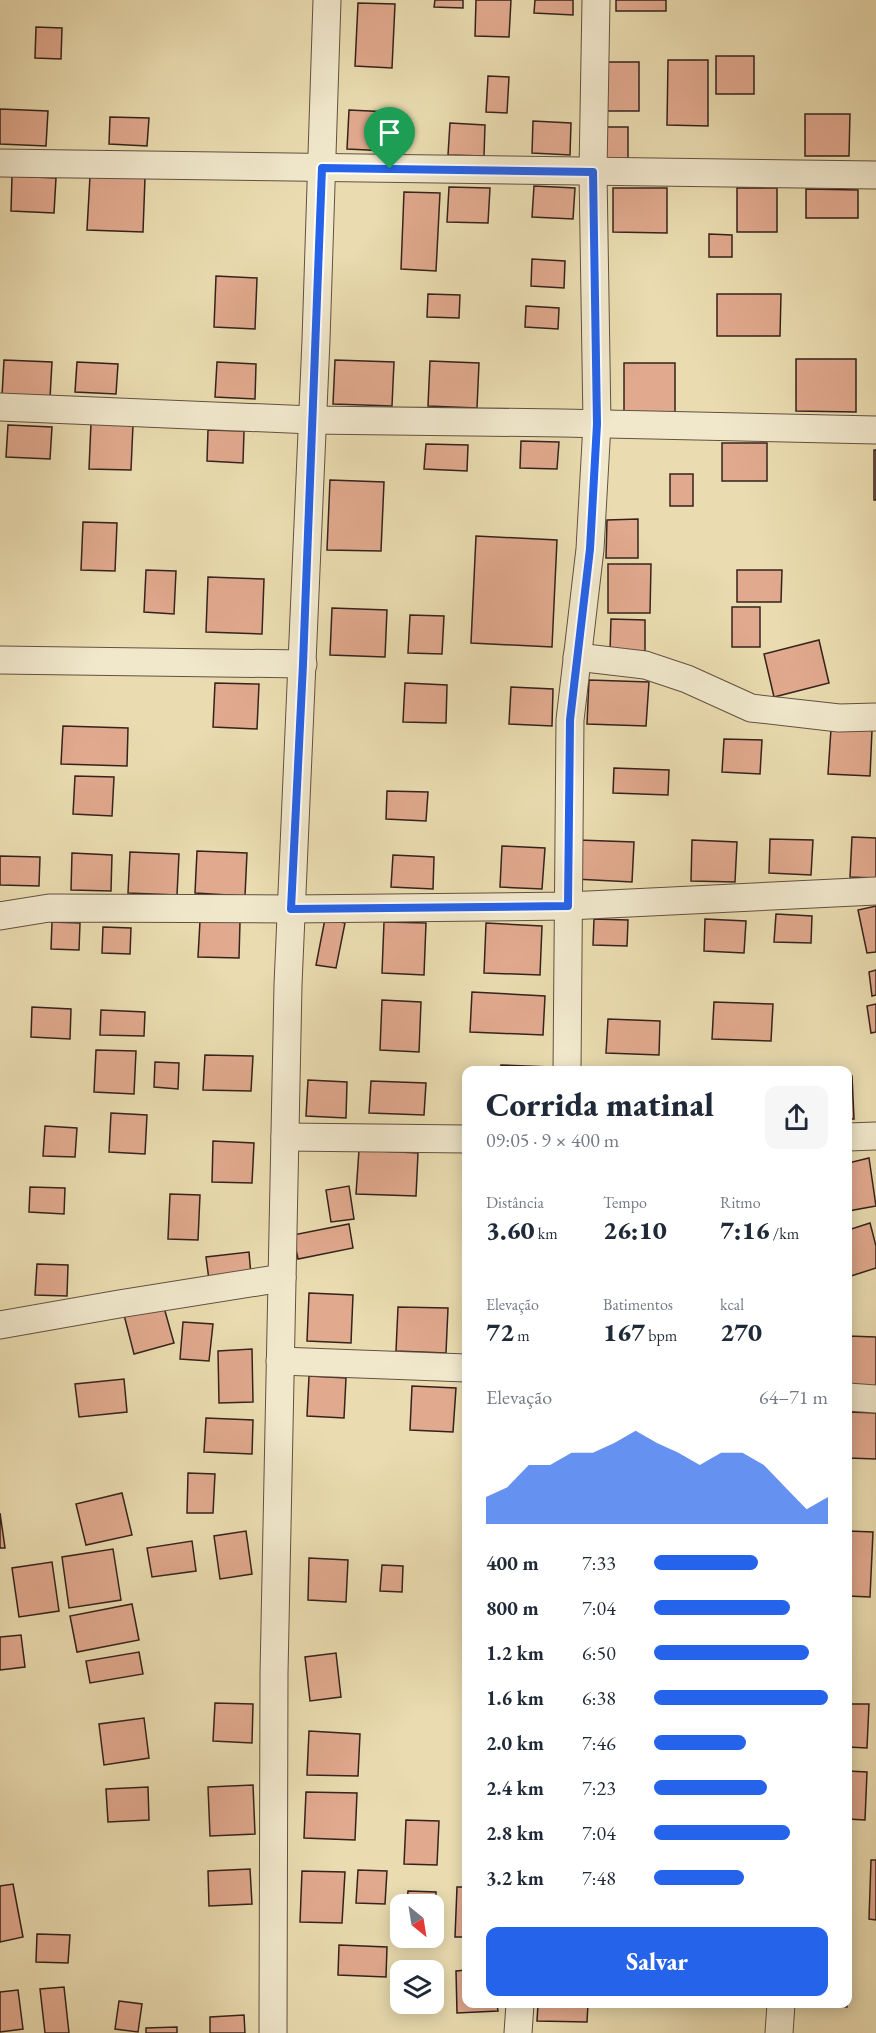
<!DOCTYPE html>
<html lang="pt">
<meta charset="utf-8">
<style>
body{margin:0;font-family:"EB Garamond",serif;background:#f6f6f7;color:#1f2937;height:100vh;display:flex;flex-direction:column;font-size:22px;white-space:nowrap}
*{box-sizing:border-box;margin:0}
p{font-size:20px;color:#747a83}
.icon{flex:none;width:33px;height:33px;fill:none;stroke:currentColor;stroke-width:2;stroke-linecap:round;stroke-linejoin:round}
.map{position:relative;flex:1;overflow:hidden}
.sheet{position:absolute;left:462px;top:1066px;width:390px;height:942px;display:flex;flex-direction:column;background:#fff;border-radius:12px;box-shadow:0 3px 15px #0003}
.sheet>*{flex:none}
.needle{width:39px;rotate:150deg}
.tools{position:absolute;left:390px;top:1894px;display:grid;gap:12px}
.tools a{display:grid;place-items:center;width:54px;height:54px;border-radius:12px;background:#fff;box-shadow:0 3px 15px #0003;font-size:30px}
.pin{position:absolute;display:grid;place-items:center;width:51px;height:51px;color:#fff;margin:-62px -26px;border-radius:50% 50% 50% 0;rotate:-45deg;box-shadow:0 0 6px #0007}
.pin .icon{rotate:45deg}
.round{display:grid;place-items:center;flex:none;width:63px;height:63px;border-radius:12px;background:#f6f6f7}
.head{display:flex;align-items:center;justify-content:space-between;height:102px;padding:0 24px}
h1{font-size:33px;font-weight:800;line-height:45px}
.metrics{display:grid;grid-template-columns:repeat(3,1fr);gap:9px;height:102px;padding:6px 24px}
.metrics div{display:grid;align-content:center}
.metrics b{font-size:26px;font-weight:800}
.metrics small{font-size:16px;font-weight:400}
.metrics p{font-size:16px}
.chart{height:168px;padding:12px 24px}
.chart p{display:flex;justify-content:space-between}
.chart svg{width:100%;height:108px;margin-top:6px;fill:#2563eb;opacity:.7}
.cta{display:flex;gap:12px;margin-top:auto;padding:12px 24px}
.cta a{flex:1;height:69px;border-radius:12px;background:#2563eb;color:#fff;font-size:24px;font-weight:800;line-height:69px;text-align:center}
ul{padding:0 24px;list-style:none;font-size:20px}
li{display:grid;grid-template-columns:96px 72px 1fr;align-items:center;height:45px}
li i{height:15px;border-radius:8px;background:#2563eb}
.map>svg:first-child{display:block}
.building{fill:#e1a98e;stroke:#35231c;stroke-width:1.5}
.lines{fill:none;stroke-linecap:round;stroke-linejoin:round}
.street-casing{stroke:#625141;stroke-width:29}
.street{stroke:#f1e8cc;stroke-width:27}
.route-casing{stroke:#fff;stroke-width:12}
.route{stroke:#2563eb;stroke-width:8}
</style>
<div class="map">
<svg width="876" height="2033" viewBox="0 0 876 2033">
<rect width="100%" height="100%" fill="#eadcb0"/>
<filter id="stains"><feTurbulence type="fractalNoise" baseFrequency=".00333" numOctaves="4"/><feColorMatrix values="0 0 0 0 .2 0 0 0 0 .09 0 0 0 0 .02 0 0 0 .5 -.17"/></filter>
<radialGradient id="worn" r=".72"><stop offset=".6" stop-color="#630" stop-opacity="0"/><stop offset="1" stop-color="#630" stop-opacity=".3"/></radialGradient>
<g class="building">
<polygon points="435,0 463,0 463,8 434,7"/>
<polygon points="476,0 511,0 509,37 475,36"/>
<polygon points="535,0 573,0 573,15 534,13"/>
<rect x="616" y="0" width="50" height="11"/>
<polygon points="358,3 395,4 392,68 355,66"/>
<polygon points="36,27 62,28 61,59 35,58"/>
<rect x="716" y="56" width="38" height="38"/>
<polygon points="668,60 708,60 708,126 667,125"/>
<rect x="602" y="62" width="37" height="49"/>
<polygon points="488,76 509,77 507,113 486,112"/>
<polygon points="0,109 48,111 46,146 0,144"/>
<polygon points="349,110 390,112 388,151 347,149"/>
<polygon points="805,114 850,114 849,156 805,156"/>
<polygon points="110,117 149,118 147,146 109,144"/>
<polygon points="533,121 571,123 570,155 532,153"/>
<polygon points="450,123 485,125 484,156 448,155"/>
<rect x="605" y="127" width="23" height="33"/>
<polygon points="12,176 56,178 54,213 11,211"/>
<polygon points="90,176 145,178 143,232 87,230"/>
<polygon points="534,186 575,188 573,219 532,217"/>
<polygon points="449,187 490,188 488,223 447,222"/>
<polygon points="613,188 667,188 667,233 613,232"/>
<rect x="737" y="188" width="40" height="44"/>
<polygon points="806,189 858,190 858,218 806,218"/>
<polygon points="404,192 440,193 436,271 401,269"/>
<polygon points="709,234 732,235 732,257 709,257"/>
<polygon points="532,259 565,261 564,288 531,286"/>
<polygon points="216,276 257,278 255,329 214,327"/>
<polygon points="428,294 460,295 459,318 427,317"/>
<polygon points="717,294 781,294 780,336 717,336"/>
<polygon points="526,306 559,308 558,329 525,327"/>
<polygon points="796,359 856,359 856,412 796,411"/>
<polygon points="4,360 52,362 50,398 2,396"/>
<polygon points="335,360 394,362 392,406 333,404"/>
<polygon points="430,361 479,363 477,408 428,406"/>
<polygon points="77,362 118,364 116,394 75,392"/>
<polygon points="217,362 256,364 255,399 215,397"/>
<rect x="624" y="363" width="51" height="51"/>
<polygon points="91,423 133,425 131,470 89,469"/>
<polygon points="8,425 52,427 50,459 6,457"/>
<polygon points="208,430 244,431 243,463 207,461"/>
<polygon points="521,441 559,442 557,469 520,468"/>
<rect x="722" y="443" width="45" height="38"/>
<polygon points="426,444 468,445 467,471 424,469"/>
<rect x="874" y="450" width="2" height="50"/>
<rect x="670" y="474" width="23" height="32"/>
<polygon points="330,480 384,482 381,551 327,550"/>
<polygon points="638,519 638,558 606,558 607,520"/>
<polygon points="83,522 117,523 115,571 81,570"/>
<polygon points="476,536 557,540 552,647 471,643"/>
<polygon points="608,564 651,564 650,613 608,613"/>
<polygon points="146,570 176,571 174,614 144,612"/>
<polygon points="737,570 782,570 781,602 737,602"/>
<polygon points="208,577 264,579 262,634 206,632"/>
<rect x="732" y="607" width="28" height="40"/>
<polygon points="332,608 387,610 385,657 330,655"/>
<polygon points="410,615 444,616 442,654 408,653"/>
<polygon points="611,619 645,620 645,651 610,651"/>
<polygon points="819,640 829,683 774,697 764,654"/>
<polygon points="589,680 649,682 646,726 587,724"/>
<polygon points="215,683 259,684 257,729 213,727"/>
<polygon points="405,683 447,685 446,723 403,722"/>
<polygon points="511,687 553,689 552,726 509,724"/>
<polygon points="63,726 128,728 127,766 61,764"/>
<polygon points="831,729 872,730 870,776 828,774"/>
<polygon points="724,739 762,740 760,774 722,772"/>
<polygon points="614,768 669,770 668,795 613,793"/>
<polygon points="75,776 114,777 112,816 73,814"/>
<polygon points="387,791 428,792 426,821 386,819"/>
<polygon points="852,837 876,838 876,878 850,877"/>
<polygon points="770,839 813,840 811,875 769,873"/>
<polygon points="578,840 634,842 632,882 575,879"/>
<polygon points="692,840 737,842 735,882 691,881"/>
<polygon points="502,846 545,848 542,889 500,887"/>
<polygon points="197,851 247,853 245,896 195,893"/>
<polygon points="130,852 179,854 177,895 128,893"/>
<polygon points="72,853 112,855 111,891 71,890"/>
<polygon points="393,855 434,857 433,889 391,887"/>
<polygon points="0,856 40,857 39,886 0,885"/>
<polygon points="876,906 876,952 867,953 858,910"/>
<polygon points="776,914 812,916 811,943 774,942"/>
<polygon points="325,919 345,923 336,968 316,965"/>
<polygon points="594,919 628,920 627,946 593,945"/>
<polygon points="705,919 746,921 744,953 704,951"/>
<polygon points="200,921 240,922 239,958 198,957"/>
<polygon points="52,922 80,923 79,950 51,949"/>
<polygon points="384,922 426,923 424,975 382,973"/>
<polygon points="486,923 542,926 540,975 484,973"/>
<polygon points="103,927 131,928 130,954 102,953"/>
<polygon points="876,970 876,995 872,996 869,972"/>
<polygon points="472,992 545,996 543,1035 470,1032"/>
<polygon points="382,1000 421,1002 419,1052 380,1050"/>
<polygon points="714,1002 773,1004 771,1041 712,1039"/>
<polygon points="876,1004 876,1032 871,1033 867,1006"/>
<polygon points="32,1007 71,1009 70,1039 31,1037"/>
<polygon points="101,1010 145,1012 144,1036 100,1035"/>
<polygon points="608,1019 660,1021 659,1055 606,1053"/>
<polygon points="96,1050 136,1051 134,1094 94,1092"/>
<polygon points="205,1055 253,1056 251,1091 203,1090"/>
<polygon points="155,1062 179,1063 178,1089 154,1087"/>
<polygon points="501,1065 550,1067 550,1071 501,1071"/>
<polygon points="848,1076 852,1076 854,1119 848,1119"/>
<polygon points="308,1080 347,1082 346,1118 306,1116"/>
<polygon points="371,1081 426,1083 424,1115 369,1113"/>
<polygon points="111,1113 147,1115 145,1154 109,1152"/>
<polygon points="45,1126 77,1128 75,1157 43,1156"/>
<polygon points="213,1141 254,1143 252,1183 212,1182"/>
<polygon points="359,1150 418,1153 416,1196 356,1194"/>
<polygon points="869,1158 876,1206 848,1211 848,1163"/>
<polygon points="349,1186 354,1219 331,1222 326,1190"/>
<polygon points="30,1187 65,1188 64,1214 29,1212"/>
<polygon points="170,1194 200,1195 198,1240 168,1239"/>
<polygon points="870,1223 876,1246 876,1268 848,1277 848,1230"/>
<polygon points="349,1224 353,1248 298,1259 293,1235"/>
<polygon points="249,1252 251,1275 209,1280 206,1257"/>
<polygon points="37,1264 68,1265 67,1296 35,1295"/>
<polygon points="309,1293 353,1295 351,1343 307,1341"/>
<polygon points="163,1304 174,1343 134,1354 124,1315"/>
<polygon points="398,1307 448,1308 446,1353 396,1351"/>
<polygon points="183,1322 213,1324 209,1361 180,1359"/>
<polygon points="848,1336 876,1337 876,1386 848,1384"/>
<polygon points="252,1349 253,1402 219,1403 218,1351"/>
<polygon points="309,1376 346,1378 344,1418 307,1416"/>
<polygon points="124,1379 127,1412 79,1417 75,1384"/>
<polygon points="412,1386 456,1388 453,1432 410,1430"/>
<polygon points="848,1412 876,1413 876,1459 848,1458"/>
<polygon points="206,1418 253,1420 252,1454 204,1452"/>
<polygon points="188,1473 215,1474 213,1513 187,1513"/>
<polygon points="122,1493 132,1535 86,1545 76,1504"/>
<polygon points="0,1513 5,1548 0,1548"/>
<polygon points="246,1531 252,1574 220,1579 214,1536"/>
<polygon points="848,1531 873,1532 870,1597 848,1596"/>
<polygon points="192,1541 196,1571 152,1577 147,1548"/>
<polygon points="113,1549 121,1600 69,1608 62,1557"/>
<polygon points="309,1558 348,1560 346,1602 308,1600"/>
<polygon points="52,1562 59,1611 19,1617 12,1568"/>
<polygon points="382,1565 403,1566 402,1592 380,1591"/>
<polygon points="132,1604 139,1640 77,1652 70,1616"/>
<polygon points="21,1635 25,1667 0,1670 0,1637"/>
<polygon points="139,1652 143,1674 90,1683 86,1661"/>
<polygon points="336,1653 341,1697 310,1701 305,1657"/>
<polygon points="215,1703 253,1704 252,1743 213,1741"/>
<polygon points="848,1704 869,1704 867,1748 848,1747"/>
<polygon points="144,1718 149,1758 104,1765 99,1724"/>
<polygon points="309,1731 360,1734 358,1776 307,1775"/>
<polygon points="848,1771 867,1772 865,1820 848,1819"/>
<polygon points="253,1785 255,1834 210,1836 208,1787"/>
<polygon points="148,1787 149,1820 108,1822 106,1789"/>
<polygon points="306,1792 357,1793 355,1840 304,1838"/>
<polygon points="406,1820 439,1821 437,1865 404,1864"/>
<polygon points="871,1860 876,1860 876,1920 869,1919"/>
<polygon points="250,1869 252,1904 209,1906 208,1871"/>
<polygon points="358,1870 387,1871 385,1904 356,1903"/>
<polygon points="302,1871 345,1872 342,1923 300,1922"/>
<polygon points="13,1884 23,1937 0,1942 0,1886"/>
<polygon points="457,1887 466,1887 466,1937 455,1937"/>
<polygon points="408,1891 436,1892 435,1928 434,1905 407,1905"/>
<polygon points="37,1934 70,1935 68,1963 36,1962"/>
<polygon points="339,1945 387,1947 386,1977 338,1975"/>
<polygon points="466,1970 466,2004 497,2004 498,2011 457,2013 456,1971"/>
<polygon points="64,1987 69,2033 45,2033 40,1989"/>
<polygon points="18,1990 23,2029 0,2032 0,1992"/>
<polygon points="119,2001 142,2004 138,2032 115,2029"/>
<polygon points="538,2004 588,2004 587,2022 537,2021"/>
<polygon points="802,2004 847,2004 847,2007"/>
<polygon points="244,2015 245,2033 210,2033 210,2017"/>
<polygon points="177,2027 177,2033 146,2033 146,2028"/>
</g>
<g class="lines">
<defs>
<g id="street">
<polyline points="0,163 876,175"/>
<polyline points="0,407 312,420 562,423 876,430"/>
<polyline points="577,657 645,665 687,679 751,708 839,718 876,717"/>
<polyline points="0,660 303,664"/>
<polyline points="0,916 49,908 291,909 568,906 876,891"/>
<polyline points="567,1071 570,720 590,549 597,424 593,172 596,0"/>
<polyline points="285,1137 466,1139"/>
<polyline points="848,1137 876,1136"/>
<polyline points="0,1325 119,1304 282,1278"/>
<polyline points="280,1361 466,1368"/>
<polyline points="848,1397 876,1399"/>
<polyline points="273,2033 274,1674 288,985 316,340 327,0"/>
<polyline points="518,2033 520,2004"/>
<polyline points="779,2033 781,2004"/>
</g>
</defs>
<use href="#street" class="street-casing"/>
<use href="#street" class="street"/>
</g>
<g class="lines">
<defs>
<polygon id="route" points="322,168 593,172 597,424 590,549 570,720 568,906 291,909 303,664"/>
</defs>
<use href="#route" class="route-casing"/>
<use href="#route" class="route"/>
</g>
<rect width="100%" height="100%" filter="url(#stains)"/>
<rect width="100%" height="100%" fill="url(#worn)"/>
</svg>
<div class="tools">
<a><svg class="needle" viewBox="-14 -14 28 28"><path d="M0-13l5 13h-10z" fill="#e53935"/><path d="M0 13l5-13h-10z" fill="#747a83"/></svg></a>
<a><svg class="icon" aria-label="layers" viewBox="0 0 24 24"><path d="M12 4l9 5-9 5-9-5zM3 14l9 5 9-5"/></svg></a>
</div>
<div class="pin" style="left:390px;top:169px;background:#1e9e55"><svg class="icon" aria-label="arrive" viewBox="0 0 24 24"><path d="M6 21V4h12l-3 4 3 4H6"/></svg></div>
<section class="sheet">
<div class="head"><div><h1>Corrida matinal</h1><p>09:05 · 9 × 400 m</p></div><a class="round"><svg class="icon" aria-label="share" viewBox="0 0 24 24"><path d="M12 15V3M7 8l5-5 5 5M5 13v7h14v-7"/></svg></a></div>
<div class="metrics">
<div><p>Distância</p><b>3.60<small> km</small></b></div>
<div><p>Tempo</p><b>26:10</b></div>
<div><p>Ritmo</p><b>7:16<small> /km</small></b></div>
</div>
<div class="metrics">
<div><p>Elevação</p><b>72<small> m</small></b></div>
<div><p>Batimentos</p><b>167<small> bpm</small></b></div>
<div><p>kcal</p><b>270</b></div>
</div>
<div class="chart"><p><span>Elevação</span>64–71 m</p>
<svg viewBox="0 0 160 44" preserveAspectRatio="none"><path d="M0 44V33L10 29L20 20L30 20L40 15L50 15L60 11L70 6L80 11L90 15L100 20L110 15L120 15L130 20L140 29L150 38L160 33V44z"/></svg>
</div>
<ul>
<li><b>400 m</b>7:33<i style="width:60%"></i></li>
<li><b>800 m</b>7:04<i style="width:78%"></i></li>
<li><b>1.2 km</b>6:50<i style="width:89%"></i></li>
<li><b>1.6 km</b>6:38<i style="width:100%"></i></li>
<li><b>2.0 km</b>7:46<i style="width:53%"></i></li>
<li><b>2.4 km</b>7:23<i style="width:65%"></i></li>
<li><b>2.8 km</b>7:04<i style="width:78%"></i></li>
<li><b>3.2 km</b>7:48<i style="width:52%"></i></li>
</ul>
<div class="cta"><a>Salvar</a></div>
</section>
</div>
